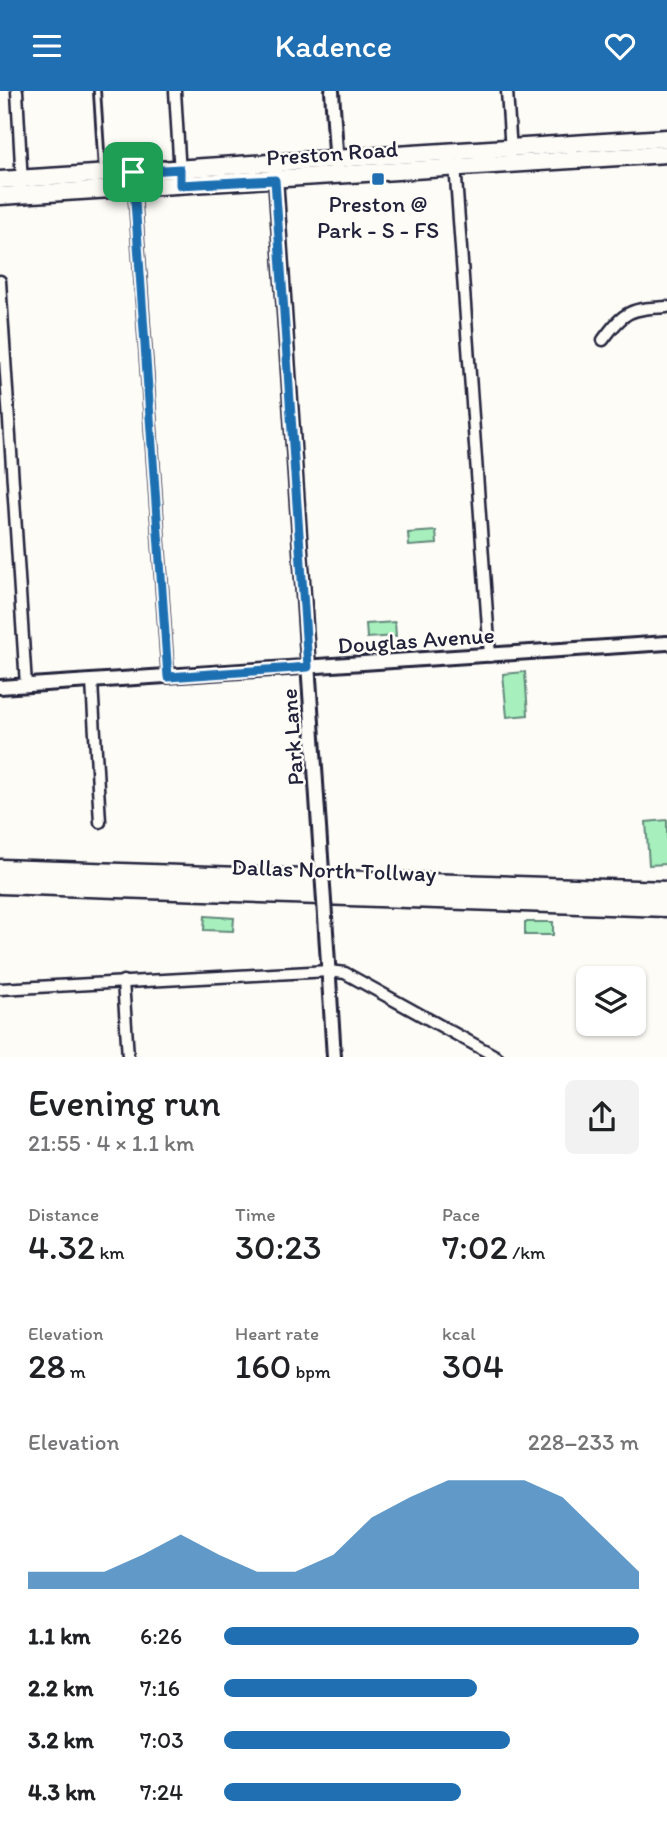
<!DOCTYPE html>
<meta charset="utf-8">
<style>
body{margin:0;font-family:Itim,sans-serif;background:#f2f2f2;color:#202124;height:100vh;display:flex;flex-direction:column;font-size:26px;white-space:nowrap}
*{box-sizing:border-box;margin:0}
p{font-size:23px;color:#757577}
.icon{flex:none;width:38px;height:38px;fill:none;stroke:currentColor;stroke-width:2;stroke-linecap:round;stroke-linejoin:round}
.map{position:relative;height:966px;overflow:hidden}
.sheet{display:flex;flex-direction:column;background:#fff;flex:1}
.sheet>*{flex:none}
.buttons{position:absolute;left:576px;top:875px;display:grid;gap:14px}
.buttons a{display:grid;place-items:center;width:70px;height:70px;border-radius:10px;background:#fff;box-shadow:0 2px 5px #0004;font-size:35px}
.pin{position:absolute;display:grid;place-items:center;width:60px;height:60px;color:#fff;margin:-30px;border-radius:14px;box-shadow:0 4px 10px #0006}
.round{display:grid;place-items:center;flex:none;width:74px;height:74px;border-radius:10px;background:#f2f2f2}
.summary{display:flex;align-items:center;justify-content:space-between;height:119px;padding:0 28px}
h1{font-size:38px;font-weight:600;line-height:52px}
.stats{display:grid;grid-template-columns:repeat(3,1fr);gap:10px;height:119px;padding:7px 28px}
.stats div{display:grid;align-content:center}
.stats b{font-size:35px;font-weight:600}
.stats small{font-size:19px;font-weight:400}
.stats p{font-size:19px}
.chart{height:196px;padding:14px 28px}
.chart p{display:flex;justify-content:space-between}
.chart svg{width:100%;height:126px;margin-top:7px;fill:#1f6fb2;opacity:.7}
ul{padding:0 28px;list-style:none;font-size:23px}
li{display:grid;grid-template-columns:112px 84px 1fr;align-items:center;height:52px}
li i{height:18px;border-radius:9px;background:#1f6fb2}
header{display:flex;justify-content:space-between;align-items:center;height:91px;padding:0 28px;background:#1f6fb2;color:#fff;font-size:32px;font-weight:600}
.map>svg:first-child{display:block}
.green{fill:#a7f0bd;stroke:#64897c;stroke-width:2}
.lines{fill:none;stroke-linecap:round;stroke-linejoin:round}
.service-casing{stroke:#22223b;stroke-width:10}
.minor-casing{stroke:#22223b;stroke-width:15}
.tertiary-casing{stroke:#22223b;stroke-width:18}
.primary-casing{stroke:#22223b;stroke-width:21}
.motorway-casing{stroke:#22223b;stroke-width:23}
.service{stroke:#fdfcf7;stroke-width:4.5}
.minor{stroke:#fdfcf7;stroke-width:10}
.tertiary{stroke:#fdfcf7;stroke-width:12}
.primary{stroke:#fdfcf7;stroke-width:16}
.motorway{stroke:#fdfcf7;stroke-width:18}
.tertiary-bridge-casing{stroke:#22223b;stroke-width:18;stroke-linecap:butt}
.tertiary-bridge{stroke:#fdfcf7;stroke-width:12}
.route-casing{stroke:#fff;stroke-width:14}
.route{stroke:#1f6fb2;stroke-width:9}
.poi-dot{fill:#1f6fb2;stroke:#fdfcf7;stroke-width:2.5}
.labels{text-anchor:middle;stroke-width:5;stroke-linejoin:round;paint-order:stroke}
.street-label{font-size:23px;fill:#22223b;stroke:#fdfcf7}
.poi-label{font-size:23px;fill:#22223b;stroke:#fdfcf7}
</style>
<header><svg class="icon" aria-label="menu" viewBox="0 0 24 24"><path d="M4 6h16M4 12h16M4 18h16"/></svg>Kadence<svg class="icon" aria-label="heart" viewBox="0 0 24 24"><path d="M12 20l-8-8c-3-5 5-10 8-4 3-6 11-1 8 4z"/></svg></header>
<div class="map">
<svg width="667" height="966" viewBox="0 0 667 966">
<rect width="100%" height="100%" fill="#fdfcf7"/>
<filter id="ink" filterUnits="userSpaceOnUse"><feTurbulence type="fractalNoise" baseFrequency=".0143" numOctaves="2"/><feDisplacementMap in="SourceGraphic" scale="14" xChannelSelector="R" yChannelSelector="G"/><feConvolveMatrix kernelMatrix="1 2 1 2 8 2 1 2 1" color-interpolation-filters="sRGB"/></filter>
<g filter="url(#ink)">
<g class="green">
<polygon points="436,440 437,453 409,455 408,442"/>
<polygon points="395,531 396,545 367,547 366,533"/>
<polygon points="525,581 528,624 507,626 503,583"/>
<polygon points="667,729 667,773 649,774 646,731"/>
<polygon points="205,825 234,827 233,840 204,839"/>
<rect x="525" y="831" width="28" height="13"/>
</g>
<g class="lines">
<defs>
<polyline id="service" points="97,0 102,78"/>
<g id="minor">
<polyline points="17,0 22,93"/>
<polyline points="175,0 180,83"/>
<polyline points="507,0 511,61"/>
<polyline points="455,73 490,565"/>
<polyline points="134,94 168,586"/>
<polyline points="0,190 26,594"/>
<path d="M603 249C625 219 630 218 667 216"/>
<polyline points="92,591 100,731"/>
<polyline points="123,890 128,966"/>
<polyline points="0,898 329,880 345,882 497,966"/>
</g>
<g id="tertiary">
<polyline points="332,0 337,76"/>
<polyline points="275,79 321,766"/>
<polyline points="0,596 667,552"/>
<polyline points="325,825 334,966"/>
</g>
<g id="primary">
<polyline points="0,89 667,47"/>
<polyline points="0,105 667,63"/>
</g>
<g id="motorway">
<polyline points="0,778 667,800"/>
<polyline points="0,793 667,816"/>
</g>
</defs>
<use href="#service" class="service-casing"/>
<use href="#minor" class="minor-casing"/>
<use href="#tertiary" class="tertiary-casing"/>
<use href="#primary" class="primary-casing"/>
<use href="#motorway" class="motorway-casing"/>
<use href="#service" class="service"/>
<use href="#minor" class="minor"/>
<use href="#tertiary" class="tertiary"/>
<use href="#primary" class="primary"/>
<use href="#motorway" class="motorway"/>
<defs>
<polyline id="tertiary-bridge" points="321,766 325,825"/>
</defs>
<use href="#tertiary-bridge" class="tertiary-bridge-casing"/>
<use href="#tertiary-bridge" class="tertiary-bridge"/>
</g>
</g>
<g class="lines" filter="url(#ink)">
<defs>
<polygon id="route" points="180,78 180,94 275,89 308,576 168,586 133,81"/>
</defs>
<use href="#route" class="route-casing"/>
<use href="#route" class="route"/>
</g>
<rect class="poi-dot" x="371" y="81" width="14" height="14" rx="3.5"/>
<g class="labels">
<g class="street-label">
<text transform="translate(332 62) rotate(-4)" y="8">Preston Road</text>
<text transform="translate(416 549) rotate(-4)" y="8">Douglas Avenue</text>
<text transform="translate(292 646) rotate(-94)" y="8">Park Lane</text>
<text transform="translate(334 779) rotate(2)" y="8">Dallas North Tollway</text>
</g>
<g class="poi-label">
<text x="378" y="121">Preston @<tspan x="378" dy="26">Park - S - FS</tspan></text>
</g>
</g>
</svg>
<div class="buttons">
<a><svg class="icon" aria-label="layers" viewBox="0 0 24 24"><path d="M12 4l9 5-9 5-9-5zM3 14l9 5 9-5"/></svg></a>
</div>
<div class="pin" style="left:133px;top:81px;background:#1e9e55"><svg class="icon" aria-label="arrive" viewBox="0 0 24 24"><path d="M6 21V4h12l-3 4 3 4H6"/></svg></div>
</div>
<section class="sheet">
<div class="summary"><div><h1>Evening run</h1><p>21:55 · 4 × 1.1 km</p></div><a class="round"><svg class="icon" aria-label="share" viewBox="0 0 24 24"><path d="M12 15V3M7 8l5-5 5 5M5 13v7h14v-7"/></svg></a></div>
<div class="stats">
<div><p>Distance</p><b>4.32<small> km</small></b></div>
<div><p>Time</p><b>30:23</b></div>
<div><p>Pace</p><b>7:02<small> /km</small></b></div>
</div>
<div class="stats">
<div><p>Elevation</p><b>28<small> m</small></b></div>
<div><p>Heart rate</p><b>160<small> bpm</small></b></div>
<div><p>kcal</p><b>304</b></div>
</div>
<div class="chart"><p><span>Elevation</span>228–233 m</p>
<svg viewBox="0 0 160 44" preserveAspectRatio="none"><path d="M0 44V38L10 38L20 38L30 32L40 25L50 32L60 38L70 38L80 32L90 19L100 12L110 6L120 6L130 6L140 12L150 25L160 38V44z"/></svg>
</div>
<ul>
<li><b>1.1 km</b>6:26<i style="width:100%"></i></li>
<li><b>2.2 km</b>7:16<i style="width:61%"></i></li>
<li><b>3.2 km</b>7:03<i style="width:69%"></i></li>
<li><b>4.3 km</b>7:24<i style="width:57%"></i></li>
</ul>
</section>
